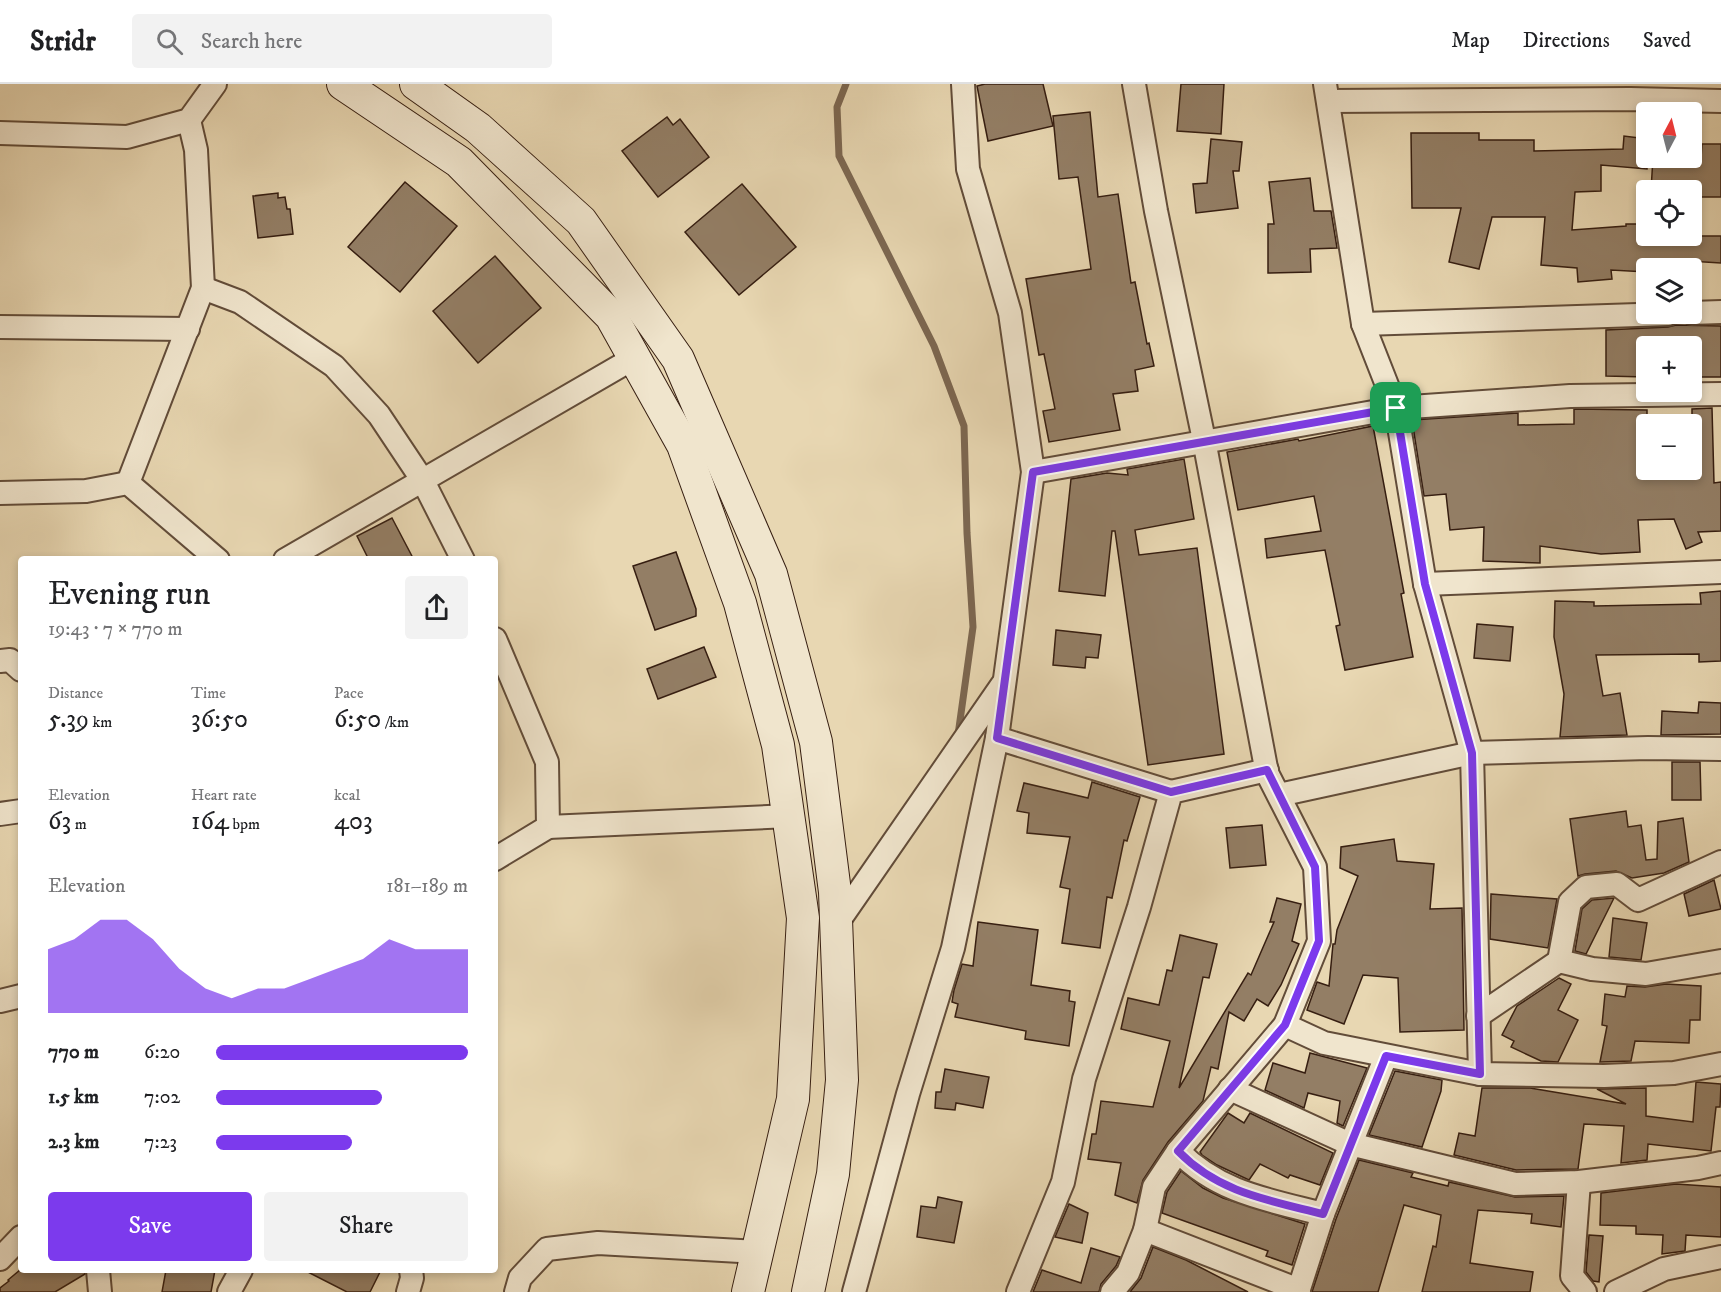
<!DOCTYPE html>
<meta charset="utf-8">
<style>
body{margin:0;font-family:"IM FELL DW Pica",serif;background:#f2f2f2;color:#202124;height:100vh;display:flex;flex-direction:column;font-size:22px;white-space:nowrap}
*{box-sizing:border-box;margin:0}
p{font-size:20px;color:#757577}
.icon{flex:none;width:33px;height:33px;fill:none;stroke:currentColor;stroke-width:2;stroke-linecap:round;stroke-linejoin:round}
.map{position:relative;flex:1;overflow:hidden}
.panel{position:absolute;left:18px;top:472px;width:480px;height:717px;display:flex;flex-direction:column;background:#fff;border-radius:6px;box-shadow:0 3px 9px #0003}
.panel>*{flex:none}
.needle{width:39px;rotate:7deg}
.controls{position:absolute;left:1636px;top:18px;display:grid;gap:12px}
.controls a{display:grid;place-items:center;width:66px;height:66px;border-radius:6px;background:#fff;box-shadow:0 3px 9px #0003;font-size:30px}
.pin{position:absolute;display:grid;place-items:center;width:51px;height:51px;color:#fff;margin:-26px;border-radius:12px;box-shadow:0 3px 9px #0006}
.round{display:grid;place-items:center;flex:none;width:63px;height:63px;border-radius:6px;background:#f2f2f2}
.summary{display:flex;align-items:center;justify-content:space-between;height:102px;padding:0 30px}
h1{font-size:33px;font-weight:600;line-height:45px}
.figures{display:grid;grid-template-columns:repeat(3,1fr);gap:9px;height:102px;padding:6px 30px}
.figures div{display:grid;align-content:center}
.figures b{font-size:26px;font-weight:600}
.figures small{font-size:16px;font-weight:400}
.figures p{font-size:16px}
.chart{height:168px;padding:12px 30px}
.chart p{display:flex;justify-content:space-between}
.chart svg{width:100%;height:108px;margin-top:6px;fill:#7c3aed;opacity:.7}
.primary-button{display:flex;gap:12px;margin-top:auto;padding:12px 30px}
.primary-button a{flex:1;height:69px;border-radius:6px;background:#7c3aed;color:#fff;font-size:24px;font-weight:600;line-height:69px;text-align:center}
.primary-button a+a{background:#f2f2f2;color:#202124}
ul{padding:0 30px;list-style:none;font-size:20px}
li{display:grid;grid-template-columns:96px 72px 1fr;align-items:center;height:45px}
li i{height:15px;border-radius:8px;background:#7c3aed}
header{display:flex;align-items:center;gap:36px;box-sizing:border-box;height:84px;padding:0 30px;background:#fff;border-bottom:2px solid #e0e0e0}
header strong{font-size:28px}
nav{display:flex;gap:33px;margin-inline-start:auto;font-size:21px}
.search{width:420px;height:54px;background:#f2f2f2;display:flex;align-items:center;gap:15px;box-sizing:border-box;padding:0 21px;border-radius:6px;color:#757577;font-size:22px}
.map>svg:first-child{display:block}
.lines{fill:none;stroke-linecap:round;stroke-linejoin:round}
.stream{stroke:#7c6751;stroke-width:7}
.building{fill:#937e65;stroke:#361e11;stroke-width:1.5}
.minor-casing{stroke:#624c39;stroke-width:26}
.secondary-casing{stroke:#361e11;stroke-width:34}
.minor{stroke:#f0e5cd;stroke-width:22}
.secondary{stroke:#f0e5cd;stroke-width:32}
.route-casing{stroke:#fff;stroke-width:12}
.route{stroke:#7c3aed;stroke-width:8}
</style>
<header>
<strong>Stridr</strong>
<div class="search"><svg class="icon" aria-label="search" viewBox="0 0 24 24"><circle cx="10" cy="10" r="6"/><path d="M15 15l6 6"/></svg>Search here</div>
<nav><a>Map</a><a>Directions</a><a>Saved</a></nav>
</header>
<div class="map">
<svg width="1721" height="1208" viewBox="0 0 1721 1208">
<rect width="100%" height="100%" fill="#e8d7b2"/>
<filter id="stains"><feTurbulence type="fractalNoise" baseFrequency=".00333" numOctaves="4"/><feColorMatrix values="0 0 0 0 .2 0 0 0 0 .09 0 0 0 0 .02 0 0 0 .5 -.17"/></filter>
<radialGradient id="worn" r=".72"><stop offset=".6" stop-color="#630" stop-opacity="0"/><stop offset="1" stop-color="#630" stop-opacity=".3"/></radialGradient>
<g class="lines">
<polyline class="stream" points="846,0 837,23 839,72 934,262 964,342 967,449 973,543 958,651"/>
</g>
<g class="building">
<polygon points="985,0 1043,0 1053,42 988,57 977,2"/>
<polygon points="1181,0 1224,0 1221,50 1177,47"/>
<polygon points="1090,28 1098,113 1118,110 1131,199 1135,198 1147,260 1149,259 1154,282 1135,286 1138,307 1113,310 1120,346 1049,358 1043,327 1055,325 1044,270 1039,271 1026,195 1091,185 1078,93 1059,95 1053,32"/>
<polygon points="667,33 673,41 680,35 709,73 658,113 622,67"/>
<polygon points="1411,49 1479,49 1479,56 1534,56 1534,67 1623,65 1624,52 1647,55 1647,85 1601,81 1601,107 1575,108 1572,146 1626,142 1626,140 1647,140 1647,152 1721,152 1721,179 1689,177 1689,184 1647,184 1647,188 1611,186 1612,195 1578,198 1577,184 1541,181 1545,133 1492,133 1479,185 1449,178 1461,124 1412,124"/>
<polygon points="1211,55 1242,58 1239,87 1233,87 1238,124 1196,129 1193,100 1207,99"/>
<polygon points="1702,60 1721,60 1721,113 1701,113 1701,106 1651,106 1653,74 1701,74"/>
<polygon points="1310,94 1314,127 1331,127 1337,164 1310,165 1311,188 1268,189 1268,140 1274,140 1269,98"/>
<polygon points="405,98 457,142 400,208 348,163"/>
<polygon points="742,100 796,163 739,211 685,148"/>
<polygon points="278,109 278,114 285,113 287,125 290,125 293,150 258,154 253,112"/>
<polygon points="495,172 541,224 478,279 433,227"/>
<polygon points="1676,241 1721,242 1721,293 1692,293 1692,262 1647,262 1647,293 1606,292 1606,246 1668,243"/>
<polygon points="1712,324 1714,399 1721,398 1721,447 1698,448 1702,458 1686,465 1674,435 1638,436 1640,468 1601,470 1540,462 1540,479 1483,477 1484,443 1450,446 1446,410 1424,412 1412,336 1518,329 1518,341 1574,340 1574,325 1647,326 1647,386 1692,386 1692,325"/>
<polygon points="1373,342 1404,509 1401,510 1413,573 1345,586 1336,542 1340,541 1325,466 1267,474 1265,455 1321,447 1314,412 1238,426 1227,368 1298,355 1299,357"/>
<polygon points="1184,375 1194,435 1135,446 1139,471 1197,464 1224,670 1148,681 1115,447 1112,447 1105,512 1059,507 1071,395 1107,389 1128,391 1127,385"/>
<polygon points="392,434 414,476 369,476 357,452"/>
<polygon points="676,468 696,525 696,532 655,546 633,482"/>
<polygon points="1721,507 1721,577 1699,578 1699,570 1596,571 1603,612 1620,609 1627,651 1560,653 1564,610 1554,553 1555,517 1594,518 1594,522 1701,520 1700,509"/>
<polygon points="1477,540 1513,543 1510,577 1474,574"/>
<polygon points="1056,546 1101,551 1098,574 1086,573 1085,584 1053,581"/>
<polygon points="704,563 716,593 658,615 647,585"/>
<polygon points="1699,618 1721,619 1721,650 1661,651 1662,627 1698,629"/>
<polygon points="1672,678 1700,678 1701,716 1672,716"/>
<polygon points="1092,698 1140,713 1127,757 1124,756 1112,814 1107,813 1100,864 1062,859 1070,805 1060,803 1070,753 1027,749 1029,729 1017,727 1024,699 1088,714"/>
<polygon points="1626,727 1628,743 1641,741 1646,776 1657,775 1658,738 1683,734 1689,778 1664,789 1632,794 1616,787 1585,790 1578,792 1570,735"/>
<polygon points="1262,741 1266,781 1230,784 1226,744"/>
<polygon points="1394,755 1397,777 1434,780 1430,825 1462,824 1464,946 1400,948 1398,894 1363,891 1344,940 1307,926 1317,898 1329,902 1333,860 1335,860 1337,846 1358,792 1340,784 1341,763"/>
<polygon points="1714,796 1721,825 1689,832 1684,810"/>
<polygon points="1491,810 1557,815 1548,864 1490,855"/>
<polygon points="1277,814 1301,820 1292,857 1299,860 1281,901 1268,922 1257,915 1244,937 1229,928 1218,985 1211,983 1203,1017 1168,1058 1143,1096 1137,1119 1115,1111 1121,1079 1088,1075 1092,1050 1096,1050 1101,1017 1153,1023 1170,957 1121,945 1128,914 1159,921 1167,886 1172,887 1180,851 1217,860 1209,894 1203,893 1179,1004 1248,889 1251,891 1274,838 1270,838"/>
<polygon points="1614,814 1586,870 1575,867 1582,825 1592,816"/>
<polygon points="1613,834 1647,839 1641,876 1609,873"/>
<polygon points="978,838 1038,846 1031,901 1070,907 1069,917 1075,918 1069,962 1025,955 1026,947 955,933 958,920 952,918 954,906 962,880 973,882"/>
<polygon points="1559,894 1571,900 1558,926 1578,936 1558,978 1541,977 1511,963 1514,957 1502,951 1517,922"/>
<polygon points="1666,900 1701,902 1700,936 1690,936 1689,959 1635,957 1631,977 1600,978 1607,942 1602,941 1605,910 1625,913 1627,902 1645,903"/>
<polygon points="1310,969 1367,984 1343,1042 1337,1039 1340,1017 1308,1009 1304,1024 1265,1006 1273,979 1305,989"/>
<polygon points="945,985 989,993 983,1024 956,1019 955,1026 935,1024 936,1008 941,1008"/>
<polygon points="1395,987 1442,996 1441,1007 1422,1063 1369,1051"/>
<polygon points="1696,998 1721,1000 1720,1023 1716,1023 1711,1067 1648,1060 1647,1076 1621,1079 1624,1042 1584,1040 1578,1085 1516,1086 1454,1071 1459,1049 1475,1052 1482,1004 1530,1004 1626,1020 1597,1005 1646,1004 1646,1032 1693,1038"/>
<polygon points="1228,1029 1244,1039 1250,1029 1333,1069 1320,1101 1290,1091 1288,1094 1260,1080 1249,1096 1217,1081 1202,1071 1200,1068"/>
<polygon points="1359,1076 1413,1089 1411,1093 1448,1102 1449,1098 1515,1113 1564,1112 1561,1143 1531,1139 1532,1130 1478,1126 1470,1179 1533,1188 1530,1208 1422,1208 1433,1162 1436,1163 1441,1131 1404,1121 1378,1208 1312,1208 1336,1135"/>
<polygon points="1181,1087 1203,1104 1223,1114 1305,1140 1292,1181 1266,1172 1268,1167 1162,1129 1167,1108"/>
<polygon points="1676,1100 1721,1103 1721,1153 1686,1151 1685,1167 1662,1170 1663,1151 1636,1150 1636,1142 1600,1141 1601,1109"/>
<polygon points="938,1113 962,1118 954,1159 917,1153 921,1122 936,1124"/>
<polygon points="1069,1120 1088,1129 1082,1159 1055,1153"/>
<polygon points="1589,1151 1603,1152 1599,1198 1593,1197 1586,1188"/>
<polygon points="1153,1163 1186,1176 1248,1208 1130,1208 1141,1194"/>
<polygon points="1091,1164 1120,1173 1116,1182 1101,1200 1099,1208 1033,1208 1042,1186 1081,1199"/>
<polygon points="20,1186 85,1186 85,1190 55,1208 0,1208 0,1204 9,1197 8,1196"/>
<polygon points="166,1186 215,1186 211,1208 162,1208"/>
<polygon points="304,1186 381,1186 370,1208 347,1208"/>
</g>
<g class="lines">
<defs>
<g id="minor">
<polyline points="1325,0 1363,240 1396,324 1425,500 1472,669 1480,990"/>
<polyline points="1329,17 1630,15 1721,17"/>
<polyline points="0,49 127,53 189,36 215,0"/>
<polyline points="203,204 240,218 334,282 379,331 423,397 463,476"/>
<polyline points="1692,229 1721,228"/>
<polyline points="1363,240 1668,230"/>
<polyline points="0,243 188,245"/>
<polyline points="1033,388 1396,324 1570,312 1721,310"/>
<polyline points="128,399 203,204 196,66 189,36"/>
<polyline points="0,409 86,407 128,399 218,476"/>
<polyline points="285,476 634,274"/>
<polyline points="1425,500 1721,488"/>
<polyline points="495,555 547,678 548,743 495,775"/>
<polyline points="0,577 10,576 21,586"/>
<polyline points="997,654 1171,708"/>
<polyline points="1279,711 1472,669 1648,664 1721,665"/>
<polyline points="0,730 21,727"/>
<polyline points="548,743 789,732"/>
<polyline points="836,841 1002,601"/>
<polyline points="1559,877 1570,818 1586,803 1617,800 1638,816 1721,778"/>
<polyline points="0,917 21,912"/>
<polyline points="1478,932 1559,877 1592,885 1646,890 1721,877"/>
<polyline points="1285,941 1324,959 1480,990 1604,992 1674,989 1721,980"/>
<polyline points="1230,1005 1350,1060 1515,1100 1579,1098 1698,1084 1721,1079"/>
<path d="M1178 1067C1219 1109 1269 1116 1323 1130"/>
<polyline points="1579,1098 1572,1192 1585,1208"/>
<polyline points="1145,1146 1299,1206"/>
<polyline points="0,1175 21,1153"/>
<polyline points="98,1186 100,1208"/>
<polyline points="229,1208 241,1186"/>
<polyline points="408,1208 412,1194 411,1186"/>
<polyline points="516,1208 520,1194 547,1165 598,1159 758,1168"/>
<polyline points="854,1208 908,1010 953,864 997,654 1033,388 1010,229 968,85 963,0"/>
<polyline points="1018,1208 1063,1098 1084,995 1139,823 1171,708 1267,686"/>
<polyline points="1112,1208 1128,1189 1145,1146 1154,1103 1178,1067 1285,941 1319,857 1315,783 1267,689 1204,356 1156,127 1134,0"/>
<polyline points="1298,1208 1323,1130 1386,972"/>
<polyline points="1616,1208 1664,1185 1721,1173"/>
</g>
<g id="secondary">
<polyline points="343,0 459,78 611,232 683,361 740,519 778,661 803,834 793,1015 748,1208"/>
<polyline points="416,0 478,44 581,137 678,275 771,490 816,658 835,808 842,996 833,1090 808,1208"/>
</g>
</defs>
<use href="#minor" class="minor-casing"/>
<use href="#secondary" class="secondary-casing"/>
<use href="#minor" class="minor"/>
<use href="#secondary" class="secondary"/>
</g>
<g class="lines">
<defs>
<path id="route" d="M1396 324 1425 500 1472 669 1480 990 1386 972 1323 1130C1268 1116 1219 1109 1178 1067L1285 941 1319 857 1315 783 1267 686 1171 708 997 654 1033 388Z"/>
</defs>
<use href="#route" class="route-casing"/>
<use href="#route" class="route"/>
</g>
<rect width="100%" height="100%" filter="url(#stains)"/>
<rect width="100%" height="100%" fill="url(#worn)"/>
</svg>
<div class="controls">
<a><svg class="needle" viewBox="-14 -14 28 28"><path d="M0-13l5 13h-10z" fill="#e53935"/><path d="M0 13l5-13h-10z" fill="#757577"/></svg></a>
<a><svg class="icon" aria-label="locate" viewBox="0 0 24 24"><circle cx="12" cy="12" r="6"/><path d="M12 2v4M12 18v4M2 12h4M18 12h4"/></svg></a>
<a><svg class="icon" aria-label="layers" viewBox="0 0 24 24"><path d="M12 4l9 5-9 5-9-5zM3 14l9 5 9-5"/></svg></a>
<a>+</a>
<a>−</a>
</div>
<div class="pin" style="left:1396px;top:324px;background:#1e9e55"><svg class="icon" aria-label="arrive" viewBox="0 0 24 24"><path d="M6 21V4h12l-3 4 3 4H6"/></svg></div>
<section class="panel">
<div class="summary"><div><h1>Evening run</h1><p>19:43 · 7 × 770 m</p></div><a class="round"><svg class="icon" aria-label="share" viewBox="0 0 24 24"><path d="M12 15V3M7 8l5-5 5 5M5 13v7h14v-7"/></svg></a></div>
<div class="figures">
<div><p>Distance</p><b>5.39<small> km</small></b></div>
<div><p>Time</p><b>36:50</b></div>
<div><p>Pace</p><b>6:50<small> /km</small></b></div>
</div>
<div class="figures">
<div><p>Elevation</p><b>63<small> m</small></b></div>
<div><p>Heart rate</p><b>164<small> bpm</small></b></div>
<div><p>kcal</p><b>403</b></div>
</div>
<div class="chart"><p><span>Elevation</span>181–189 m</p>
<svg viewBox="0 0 160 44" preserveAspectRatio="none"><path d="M0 44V18L10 14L20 6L30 6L40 14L50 26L60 34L70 38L80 34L90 34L100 30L110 26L120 22L130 14L140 18L150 18L160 18V44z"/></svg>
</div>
<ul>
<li><b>770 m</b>6:20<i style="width:100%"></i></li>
<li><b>1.5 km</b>7:02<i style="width:66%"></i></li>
<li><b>2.3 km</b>7:23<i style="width:54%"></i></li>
</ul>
<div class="primary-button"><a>Save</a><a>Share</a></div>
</section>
</div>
